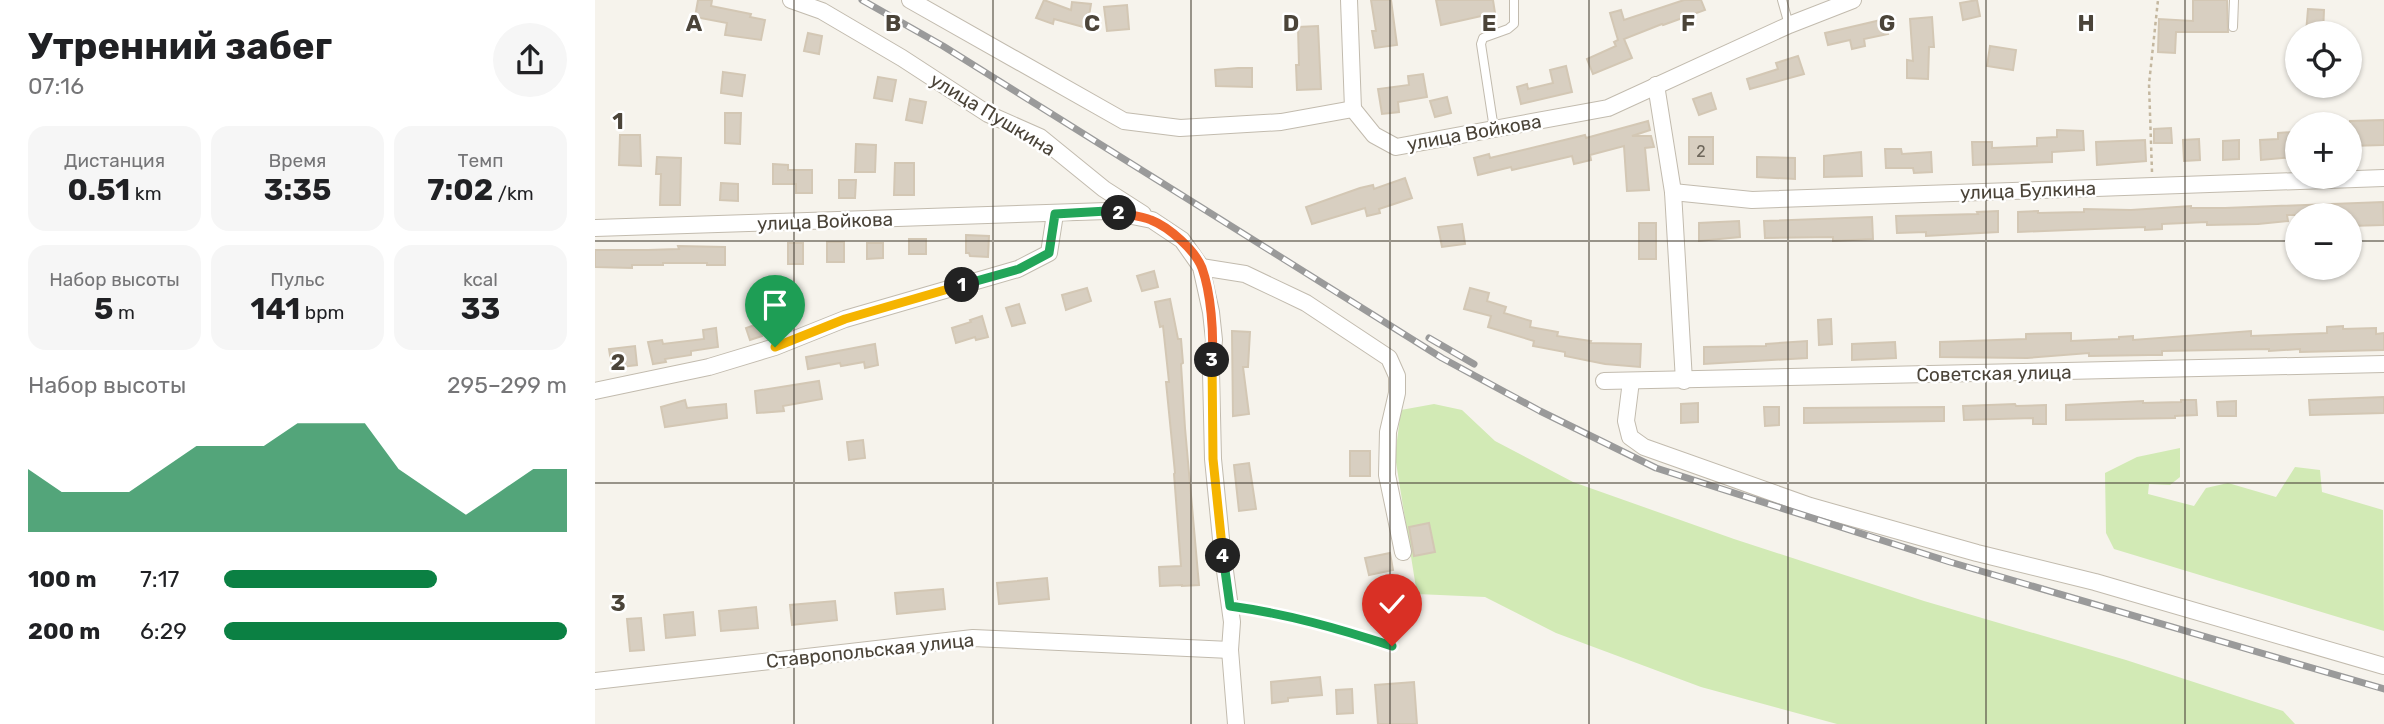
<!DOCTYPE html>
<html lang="ru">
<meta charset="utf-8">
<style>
body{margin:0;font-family:Rubik,sans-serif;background:#f6f6f6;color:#202124;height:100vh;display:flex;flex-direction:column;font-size:26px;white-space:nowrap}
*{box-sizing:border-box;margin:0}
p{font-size:23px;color:#757577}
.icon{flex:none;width:38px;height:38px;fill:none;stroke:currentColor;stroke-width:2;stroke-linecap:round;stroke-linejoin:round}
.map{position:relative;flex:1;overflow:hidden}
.side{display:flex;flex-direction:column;background:#fff;width:595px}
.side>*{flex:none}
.fabs{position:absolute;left:1690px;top:21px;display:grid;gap:14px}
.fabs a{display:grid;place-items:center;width:77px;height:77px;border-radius:50%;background:#fff;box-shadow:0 2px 5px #0004;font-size:35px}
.pin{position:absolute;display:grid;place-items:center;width:60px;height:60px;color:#fff;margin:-72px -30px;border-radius:50% 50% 50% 0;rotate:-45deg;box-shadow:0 0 7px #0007}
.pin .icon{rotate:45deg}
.km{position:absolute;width:35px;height:35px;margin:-18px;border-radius:50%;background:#222;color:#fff;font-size:19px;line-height:35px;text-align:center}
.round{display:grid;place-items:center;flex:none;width:74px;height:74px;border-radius:37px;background:#f6f6f6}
.head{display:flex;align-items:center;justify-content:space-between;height:119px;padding:0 28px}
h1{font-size:38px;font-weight:700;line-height:52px}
.stats{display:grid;grid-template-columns:repeat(3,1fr);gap:10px;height:119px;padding:7px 28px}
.stats div{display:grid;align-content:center;border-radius:18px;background:#f6f6f6;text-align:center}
.stats b{font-size:30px;font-weight:700}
.stats small{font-size:19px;font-weight:400}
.stats p{font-size:19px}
.chart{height:196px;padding:14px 28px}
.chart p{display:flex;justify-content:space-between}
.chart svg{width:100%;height:126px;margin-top:7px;fill:#0b8043;opacity:.7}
ul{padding:0 28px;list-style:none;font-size:23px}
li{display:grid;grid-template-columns:112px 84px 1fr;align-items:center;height:52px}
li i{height:18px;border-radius:9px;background:#0b8043}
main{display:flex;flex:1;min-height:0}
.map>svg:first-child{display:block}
.green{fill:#d2eab5}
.building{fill:#d8cfc1;stroke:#d3c7b4;stroke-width:2}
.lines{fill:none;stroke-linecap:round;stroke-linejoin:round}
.lane-casing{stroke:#c2bbae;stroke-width:10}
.street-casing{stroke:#c2bbae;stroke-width:18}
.path{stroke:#c4b79f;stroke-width:2.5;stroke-dasharray:3.5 3.5;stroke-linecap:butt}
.lane{stroke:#fff;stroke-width:8}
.street{stroke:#fff;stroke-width:16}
.rail-casing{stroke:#9a9a9a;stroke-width:7}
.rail{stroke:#fff;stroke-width:4.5;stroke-dasharray:13;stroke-linecap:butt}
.split-1-casing{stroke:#fff;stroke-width:14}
.split-2-casing{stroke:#fff;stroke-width:14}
.split-3-casing{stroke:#fff;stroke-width:14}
.split-4-casing{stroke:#fff;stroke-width:14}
.split-5-casing{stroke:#fff;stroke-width:14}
.split-1{stroke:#f5b400;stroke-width:9}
.split-2{stroke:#22a559;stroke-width:9}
.split-3{stroke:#f0652b;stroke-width:9}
.split-4{stroke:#f5b400;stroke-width:9}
.split-5{stroke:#22a559;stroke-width:9}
.grid{fill:none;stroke:#4b4439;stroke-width:2;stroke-opacity:0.55}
.labels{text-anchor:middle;stroke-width:5;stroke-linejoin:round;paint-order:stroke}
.number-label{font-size:16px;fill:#6e675b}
.street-label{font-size:19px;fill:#4b4439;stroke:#fff}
.grid-label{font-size:23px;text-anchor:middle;font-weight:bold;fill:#4b4439;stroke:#fff;stroke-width:5;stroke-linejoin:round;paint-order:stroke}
</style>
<main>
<section class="side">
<div class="head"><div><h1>Утренний забег</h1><p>07:16</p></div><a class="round"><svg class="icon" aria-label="share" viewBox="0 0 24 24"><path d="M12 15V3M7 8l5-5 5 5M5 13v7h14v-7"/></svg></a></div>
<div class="stats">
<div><p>Дистанция</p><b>0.51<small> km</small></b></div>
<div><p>Время</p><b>3:35</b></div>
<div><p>Темп</p><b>7:02<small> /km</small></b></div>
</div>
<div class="stats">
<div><p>Набор высоты</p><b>5<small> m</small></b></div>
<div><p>Пульс</p><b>141<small> bpm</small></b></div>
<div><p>kcal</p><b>33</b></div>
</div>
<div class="chart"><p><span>Набор высоты</span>295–299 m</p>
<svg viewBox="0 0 160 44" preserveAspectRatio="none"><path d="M0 44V22L10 30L20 30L30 30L40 22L50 14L60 14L70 14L80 6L90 6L100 6L110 22L120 30L130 38L140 30L150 22L160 22V44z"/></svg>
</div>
<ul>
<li><b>100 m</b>7:17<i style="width:62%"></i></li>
<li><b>200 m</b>6:29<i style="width:100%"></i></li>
</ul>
</section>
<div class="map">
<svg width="1789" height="724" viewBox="0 0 1789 724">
<rect width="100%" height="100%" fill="#f6f3ec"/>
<g class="green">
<polygon points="839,404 867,410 900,441 978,482 1139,539 1329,601 1531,660 1688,711 1700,724 1242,724 1106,687 961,633 890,597 822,594 800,456 806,410"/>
<polygon points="1585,448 1585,477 1575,485 1554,484 1553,494 1599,506 1611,488 1633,483 1681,497 1700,467 1725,470 1727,492 1788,510 1789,631 1519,549 1511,533 1510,473 1542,457"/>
</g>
<g class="building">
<polygon points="103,0 117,0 116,6 156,14 155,17 170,20 166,40 130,35 132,23 100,17"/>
<polygon points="449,0 476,10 477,2 496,4 492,28 459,19 458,24 441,18"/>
<polygon points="776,0 796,0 802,45 780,48 777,31 781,31"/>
<polygon points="841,0 898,0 900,13 846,25"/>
<polygon points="1089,0 1106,0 1110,10 1068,25 1067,24 1029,39 1037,58 998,74 992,59 1021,46 1019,42 1023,40 1015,13 1026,10 1029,20"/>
<polygon points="1382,0 1385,16 1368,20 1365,3"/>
<polygon points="1598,0 1632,0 1633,32 1581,32 1580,53 1563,52 1564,19 1598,21"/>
<polygon points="532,5 534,29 512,31 509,7"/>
<polygon points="1713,9 1729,10 1728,33 1711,33"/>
<polygon points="1337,17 1339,47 1334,47 1333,79 1312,78 1312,60 1318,61 1315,19"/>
<polygon points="1290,19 1293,34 1269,39 1270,46 1257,49 1255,40 1233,45 1230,33"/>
<polygon points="723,26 726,89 702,90 701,65 704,65 703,27"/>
<polygon points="213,33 227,36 224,54 209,51"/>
<polygon points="1395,46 1421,50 1418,70 1392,66"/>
<polygon points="1203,56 1209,74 1155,89 1152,79 1183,69 1181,63"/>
<polygon points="971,66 977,92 926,104 922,87 932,84 933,89 958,83 955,70"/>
<polygon points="643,68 657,68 657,87 621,86 620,70"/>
<polygon points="128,72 150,75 147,96 126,93"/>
<polygon points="828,74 832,97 803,102 804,112 787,114 783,89 814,85 813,76"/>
<polygon points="283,77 301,80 297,101 279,98"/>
<polygon points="1116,93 1121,109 1104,115 1098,99"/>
<polygon points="852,97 856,113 840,117 835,101"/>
<polygon points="315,99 331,102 327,123 311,120"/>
<polygon points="130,113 146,113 145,144 130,143"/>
<polygon points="1789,120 1789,145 1755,146 1755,121"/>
<polygon points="1053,121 1055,130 1037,136 1056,136 1059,147 1050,148 1054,190 1032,191 1029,146 995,155 996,160 979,164 977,156 917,170 916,167 883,175 879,158 894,154 895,158 990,135 991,138"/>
<polygon points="1576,128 1577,143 1559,143 1559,129"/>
<polygon points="1462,130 1488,131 1489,150 1457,152 1457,162 1378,165 1377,142 1397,142 1397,148 1442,146 1442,138 1462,137"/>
<polygon points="1698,132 1699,157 1666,160 1665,140 1683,139 1683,133"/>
<polygon points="25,135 45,135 46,166 24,165"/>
<rect x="1094" y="137" width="24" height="27"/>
<polygon points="1604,139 1605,160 1589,161 1588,140"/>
<polygon points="1550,140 1551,161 1502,165 1501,142"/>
<polygon points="1644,140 1644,159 1628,160 1628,141"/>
<polygon points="261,144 281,145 280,172 260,172"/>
<polygon points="1290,149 1306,149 1307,154 1336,152 1337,172 1319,173 1318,168 1291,168"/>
<polygon points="1266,152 1267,176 1229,177 1229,156"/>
<polygon points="62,157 86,158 85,205 65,205 66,174 61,174"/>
<polygon points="1162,157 1200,158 1200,179 1162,177"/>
<polygon points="300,163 319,163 319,195 299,195"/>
<polygon points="178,164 193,165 193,170 217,170 217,193 201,193 201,184 178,184"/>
<polygon points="810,178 817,198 784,209 785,213 772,216 770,208 717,224 711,207 765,188 778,185 779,189"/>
<polygon points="244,180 261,180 260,198 244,198"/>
<polygon points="126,183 143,184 143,201 125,200"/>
<polygon points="1788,202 1789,225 1755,226 1755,215 1692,215 1693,221 1663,224 1612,225 1612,222 1567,224 1567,229 1550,230 1550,227 1423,232 1423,212 1443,211 1443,213 1489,212 1489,209 1536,210 1596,206 1596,208 1630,208"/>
<polygon points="1403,211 1403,232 1331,236 1331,232 1302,233 1301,216 1383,214 1382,212"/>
<polygon points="1277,217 1278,239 1238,241 1238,237 1170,238 1169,221"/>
<polygon points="1144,221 1145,237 1104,241 1104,223"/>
<rect x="1044" y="223" width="17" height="36"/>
<polygon points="867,224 870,244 847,247 843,227"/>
<polygon points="371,235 394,236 393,257 375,256 374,253 371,253"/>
<rect x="314" y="239" width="17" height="15"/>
<rect x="232" y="242" width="17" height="20"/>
<rect x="193" y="243" width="15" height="21"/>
<polygon points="272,243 288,243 288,258 272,259"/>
<polygon points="83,246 130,247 130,265 112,265 112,263 68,263 68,265 37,265 37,268 0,267 0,250 53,250 84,249"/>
<polygon points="559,271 563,287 547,291 542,276"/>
<polygon points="492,288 496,301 471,310 467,295"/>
<polygon points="875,288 894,293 892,301 911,307 909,313 936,321 935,327 963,332 962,336 996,341 995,343 1046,344 1045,367 1010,364 970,356 970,352 938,346 939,341 893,327 896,316 869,309"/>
<polygon points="575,299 583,339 586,339 588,363 586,364 590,428 604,585 587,586 587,585 565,586 564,567 586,566 579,474 580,473 571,382 574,382 568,326 565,327 560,302"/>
<polygon points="424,304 430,323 417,326 411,308"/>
<polygon points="185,316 188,325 166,333 167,336 155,340 151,328"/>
<polygon points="387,316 393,337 381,340 380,337 361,343 357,328 376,322 375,320"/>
<polygon points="1236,319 1237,344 1224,345 1223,320"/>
<polygon points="1748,326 1748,329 1781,328 1781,334 1789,333 1789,350 1705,352 1705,349 1674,351 1674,349 1567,351 1567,355 1554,355 1494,356 1494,353 1432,358 1345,357 1345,342 1431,339 1431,334 1476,333 1476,341 1524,339 1524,337 1538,336 1538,340 1656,331 1656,336 1732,333 1732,327"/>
<polygon points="121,328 123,347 96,351 96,355 70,359 71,362 58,364 53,342 67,340 68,344 109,339 108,330"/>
<polygon points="637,331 655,332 653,367 648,367 654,414 638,416"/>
<polygon points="1212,341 1212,358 1109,364 1109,347 1171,346 1171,344"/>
<polygon points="1300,342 1301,358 1257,360 1257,344"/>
<polygon points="280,344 283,365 270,368 269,362 246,366 245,363 213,369 211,357"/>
<polygon points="40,346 42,365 17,368 14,349"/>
<polygon points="224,381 227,399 188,406 189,411 162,413 160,391"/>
<polygon points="1789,397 1789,413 1715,415 1714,400"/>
<polygon points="90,400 92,408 131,404 132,418 70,427 66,407"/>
<polygon points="1586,400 1601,400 1602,415 1580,416 1580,418 1471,420 1471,405 1548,401 1548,403 1586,402"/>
<polygon points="1641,401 1641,416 1623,416 1622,402"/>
<polygon points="1103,403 1103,422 1086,423 1086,404"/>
<polygon points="1420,404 1421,406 1451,405 1451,424 1438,424 1438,418 1369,420 1368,406"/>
<polygon points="1169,407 1184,407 1184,425 1170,426"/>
<polygon points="1349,407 1349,421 1209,423 1209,408"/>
<polygon points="268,440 270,458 254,460 252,442"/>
<rect x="755" y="451" width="20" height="25"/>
<polygon points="654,463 661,509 644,511 639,465"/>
<polygon points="834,523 840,552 819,556 814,527"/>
<polygon points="795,553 798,570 774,575 770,558"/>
<polygon points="452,578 454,599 404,604 402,583"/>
<polygon points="348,589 350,609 302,614 300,593"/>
<polygon points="240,601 242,620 197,625 195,605"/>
<polygon points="161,607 163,628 126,631 124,611"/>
<polygon points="98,612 100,635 71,638 69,615"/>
<polygon points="46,618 49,650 35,651 32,619"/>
<polygon points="725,677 727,695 693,698 693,701 677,703 676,682"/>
<polygon points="819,682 822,724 783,724 780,685"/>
<polygon points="757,689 758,713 742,714 741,690"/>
</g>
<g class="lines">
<defs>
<g id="lane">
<polyline points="1187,0 1194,25"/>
<polyline points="1638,27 1639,0"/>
<polyline points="899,129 886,44 888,38 913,29 919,24 919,0"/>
<path d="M635 606C693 614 741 627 797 646"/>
</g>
<g id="street">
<polyline points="196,0 227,11 307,58 393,114 445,137 509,189 548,214"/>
<polyline points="315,0 529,121 585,128 686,122 758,109"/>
<polyline points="754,0 758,109"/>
<polyline points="1061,85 1078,192 1089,381"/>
<polyline points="758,109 779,135 801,147 1013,108 1194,25 1258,0"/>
<polyline points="1078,192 1157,200 1789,178"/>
<polyline points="0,228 512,211 557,220 587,240 606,267 616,312 619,340 616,372 618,459 627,549 637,622 635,650 641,724"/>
<polyline points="606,267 650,274 711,303 794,358 802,376 802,393 793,432 792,475 808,552"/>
<polyline points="1009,381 1789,364"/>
<polyline points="1036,381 1031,421 1035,437 1049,447 1215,506 1382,553 1500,582 1789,666"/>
<polyline points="0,391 114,367 180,347 250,319 423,269 454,253 460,214"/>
<polyline points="0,681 378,638 635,650"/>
</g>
</defs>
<use href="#lane" class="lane-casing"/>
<use href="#street" class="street-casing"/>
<polyline class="path" points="1557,172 1554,84 1563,0"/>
<use href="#lane" class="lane"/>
<use href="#street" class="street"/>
<defs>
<g id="rail">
<polyline points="267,0 348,46 847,358 945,411 1061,468 1355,562 1789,689"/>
<polyline points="834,338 879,364"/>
</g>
</defs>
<use href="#rail" class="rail-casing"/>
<use href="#rail" class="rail"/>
</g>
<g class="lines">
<defs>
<polyline id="split-1" points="180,347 250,319 367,285"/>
<polyline id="split-2" points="367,285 424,269 454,253 460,214 512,211 524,213"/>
<path id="split-3" d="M524 213C534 215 547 216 556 220 574 227 600 250 607 268 616 293 619 334 617 360"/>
<polyline id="split-4" points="617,360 618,459 628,556"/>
<path id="split-5" d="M628 556 635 606C692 614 742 628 797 646"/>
</defs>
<use href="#split-1" class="split-1-casing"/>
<use href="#split-2" class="split-2-casing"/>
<use href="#split-3" class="split-3-casing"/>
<use href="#split-4" class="split-4-casing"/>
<use href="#split-5" class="split-5-casing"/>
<use href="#split-1" class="split-1"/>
<use href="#split-2" class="split-2"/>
<use href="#split-3" class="split-3"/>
<use href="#split-4" class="split-4"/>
<use href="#split-5" class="split-5"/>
</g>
<path class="grid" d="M199 0V724M398 0V724M596 0V724M795 0V724M994 0V724M1193 0V724M1391 0V724M1590 0V724M0 241H1703M1755 241H1789M0 483H1789"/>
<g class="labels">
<g class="number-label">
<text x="1106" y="157">2</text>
</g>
<g class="street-label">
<text transform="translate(398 114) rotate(31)" y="7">улица Пушкина</text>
<text transform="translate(879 132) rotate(-10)" y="7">улица Войкова</text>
<text transform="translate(1433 190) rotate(-2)" y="7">улица Булкина</text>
<text transform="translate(230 221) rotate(-2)" y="7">улица Войкова</text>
<text transform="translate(1399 373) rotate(-1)" y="7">Советская улица</text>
<text transform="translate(275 650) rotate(-6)" y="7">Ставропольская улица</text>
</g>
</g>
<g class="grid-label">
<text x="99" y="31">A</text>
<text x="298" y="31">B</text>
<text x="497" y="31">C</text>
<text x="696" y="31">D</text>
<text x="894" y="31">E</text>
<text x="1093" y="31">F</text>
<text x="1292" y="31">G</text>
<text x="1491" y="31">H</text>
<text x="23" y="129">1</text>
<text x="23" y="370">2</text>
<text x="23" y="611">3</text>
</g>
</svg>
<div class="fabs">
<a><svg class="icon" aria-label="locate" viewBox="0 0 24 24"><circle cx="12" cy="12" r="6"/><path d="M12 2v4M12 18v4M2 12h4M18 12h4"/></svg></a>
<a>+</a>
<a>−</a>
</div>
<div class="pin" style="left:180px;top:347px;background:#1e9e55"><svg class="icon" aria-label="arrive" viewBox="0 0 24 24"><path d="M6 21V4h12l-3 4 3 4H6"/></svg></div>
<div class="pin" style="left:797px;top:646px;background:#d93025"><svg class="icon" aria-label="check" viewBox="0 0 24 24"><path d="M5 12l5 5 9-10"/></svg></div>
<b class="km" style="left:367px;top:285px">1</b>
<b class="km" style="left:524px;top:213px">2</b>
<b class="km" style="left:617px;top:360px">3</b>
<b class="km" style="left:628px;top:556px">4</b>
</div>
</main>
